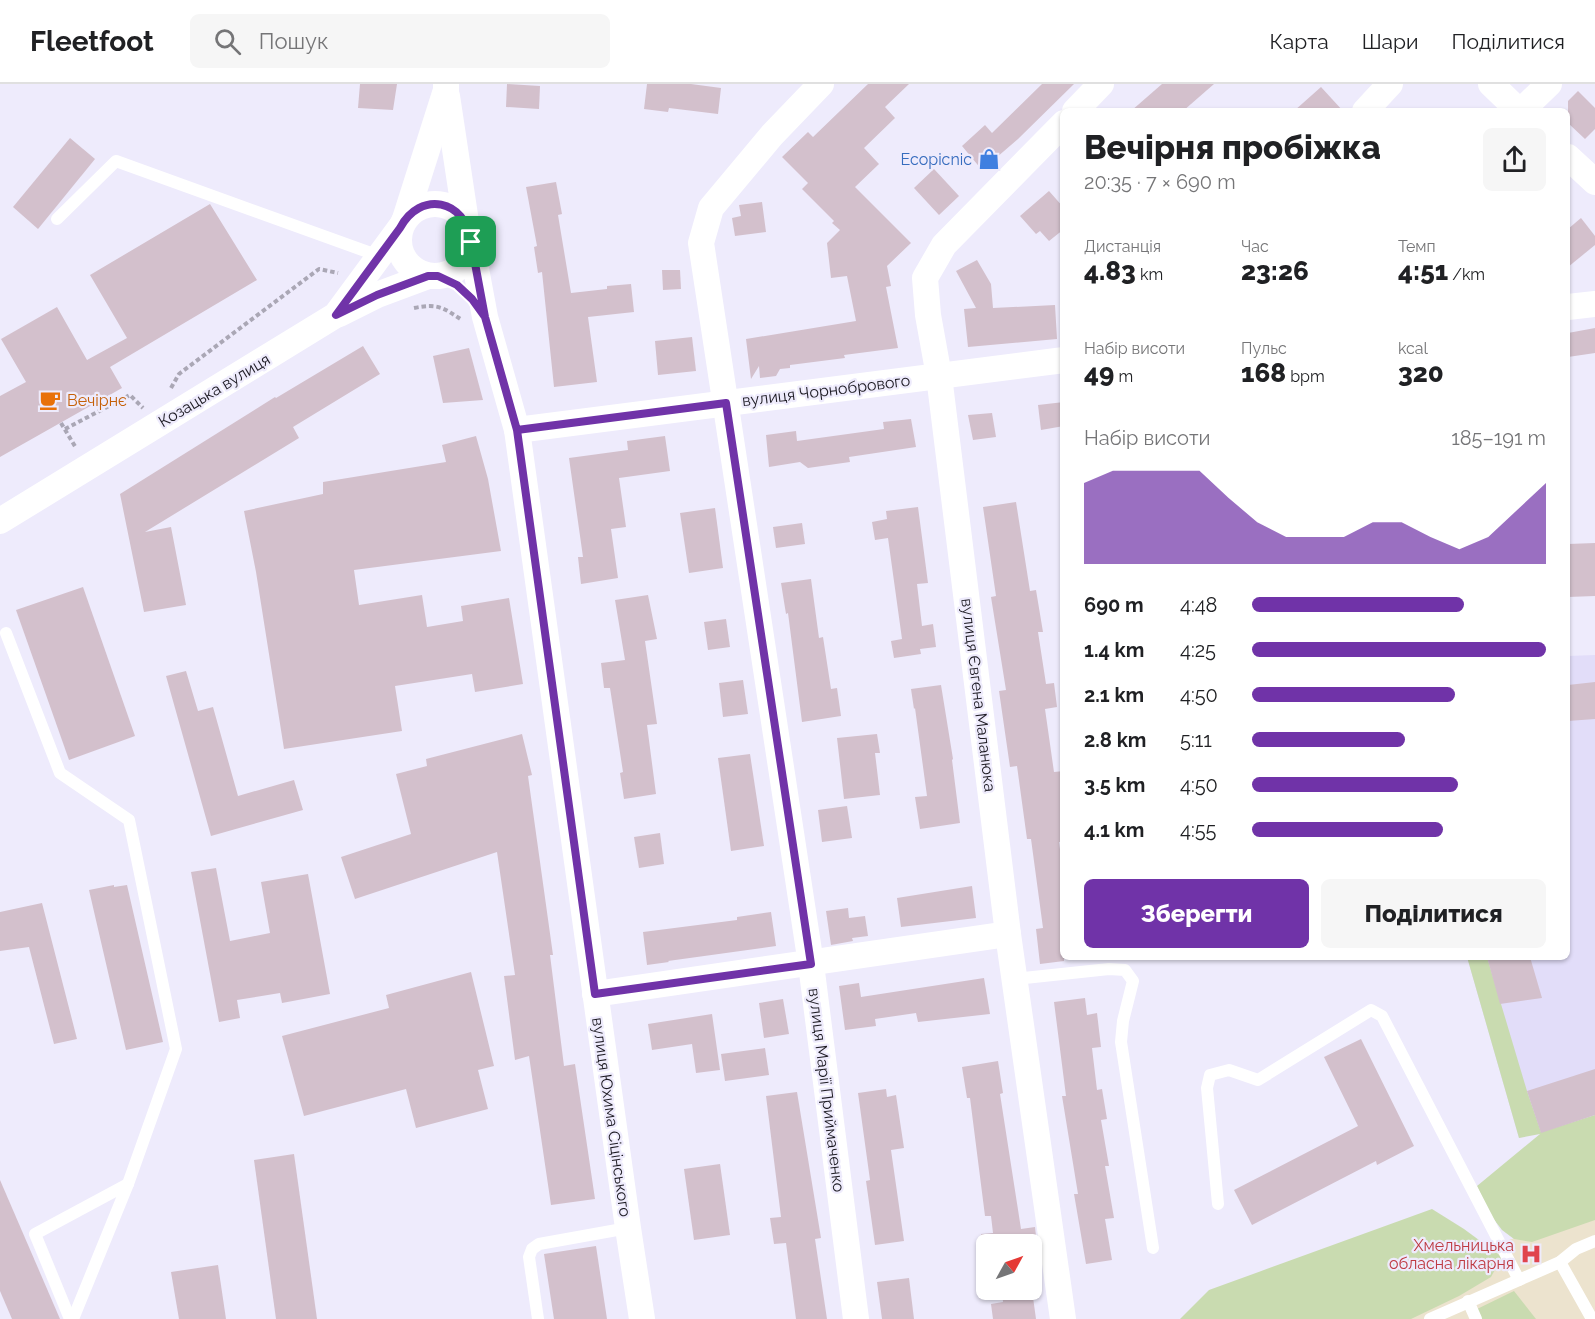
<!DOCTYPE html>
<html lang="uk">
<meta charset="utf-8">
<style>
body{margin:0;font-family:Raleway,sans-serif;background:#f6f6f6;color:#202124;height:100vh;display:flex;flex-direction:column;font-size:22px;white-space:nowrap}
*{box-sizing:border-box;margin:0}
p{font-size:20px;color:#757577}
.icon{flex:none;width:33px;height:33px;fill:none;stroke:currentColor;stroke-width:2;stroke-linecap:round;stroke-linejoin:round}
.map{position:relative;flex:1;overflow:hidden}
.panel{position:absolute;left:1060px;top:24px;width:510px;height:852px;display:flex;flex-direction:column;background:#fff;border-radius:9px;box-shadow:0 2px 4px #0004}
.panel>*{flex:none}
.needle{width:39px;rotate:50deg}
.tools{position:absolute;left:976px;top:1150px;display:grid;gap:12px}
.tools a{display:grid;place-items:center;width:66px;height:66px;border-radius:9px;background:#fff;box-shadow:0 2px 4px #0004;font-size:30px}
.pin{position:absolute;display:grid;place-items:center;width:51px;height:51px;color:#fff;margin:-26px;border-radius:12px;box-shadow:0 3px 9px #0006}
.round{display:grid;place-items:center;flex:none;width:63px;height:63px;border-radius:9px;background:#f6f6f6}
.head{display:flex;align-items:center;justify-content:space-between;height:102px;padding:0 24px}
h1{font-size:33px;font-weight:800;line-height:45px}
.figures{display:grid;grid-template-columns:repeat(3,1fr);gap:9px;height:102px;padding:6px 24px}
.figures div{display:grid;align-content:center}
.figures b{font-size:26px;font-weight:800}
.figures small{font-size:16px;font-weight:400}
.figures p{font-size:16px}
.chart{height:168px;padding:12px 24px}
.chart p{display:flex;justify-content:space-between}
.chart svg{width:100%;height:108px;margin-top:6px;fill:#7033a8;opacity:.7}
.cta{display:flex;gap:12px;margin-top:auto;padding:12px 24px}
.cta a{flex:1;height:69px;border-radius:9px;background:#7033a8;color:#fff;font-size:24px;font-weight:800;line-height:69px;text-align:center}
.cta a+a{background:#f6f6f6;color:#202124}
ul{padding:0 24px;list-style:none;font-size:20px}
li{display:grid;grid-template-columns:96px 72px 1fr;align-items:center;height:45px}
li i{height:15px;border-radius:8px;background:#7033a8}
header{display:flex;align-items:center;gap:36px;box-sizing:border-box;height:84px;padding:0 30px;background:#fff;border-bottom:2px solid #e0e0e0}
header strong{font-size:28px}
nav{display:flex;gap:33px;margin-inline-start:auto;font-size:21px}
.search{width:420px;height:54px;background:#f6f6f6;display:flex;align-items:center;gap:15px;box-sizing:border-box;padding:0 21px;border-radius:9px;color:#757577;font-size:22px}
.map>svg:first-child{display:block}
.built{fill:#e2ddf9}
.medical{fill:#ece3ce}
.green{fill:#c9dbb0}
.building{fill:#d3c0cc}
.lines{fill:none;stroke-linecap:round;stroke-linejoin:round}
.path{stroke:#aaa7b5;stroke-width:4;stroke-dasharray:4.5 3;stroke-linecap:butt}
.lane{stroke:#fff;stroke-width:12}
.street{stroke:#fff;stroke-width:26}
.route-casing{stroke:#fff;stroke-width:12}
.route{stroke:#7033a8;stroke-width:8}
.labels{text-anchor:middle;stroke-width:4.5;stroke-linejoin:round;paint-order:stroke}
.shop-label{font-size:16px;fill:#366cbe;stroke:#eeebfc;text-anchor:end}
.street-label{font-size:16px;fill:#1b1921;stroke:#eeebfc}
.food-label{font-size:16px;fill:#c56008;stroke:#eeebfc;text-anchor:start}
.health-label{font-size:16px;fill:#be3a42;stroke:#eeebfc;text-anchor:end}
</style>
<header>
<strong>Fleetfoot</strong>
<div class="search"><svg class="icon" aria-label="search" viewBox="0 0 24 24"><circle cx="10" cy="10" r="6"/><path d="M15 15l6 6"/></svg>Пошук</div>
<nav><a>Карта</a><a>Шари</a><a>Поділитися</a></nav>
</header>
<div class="map">
<svg width="1595" height="1235" viewBox="0 0 1595 1235">
<rect width="100%" height="100%" fill="#eeebfc"/>
<polygon class="built" points="1595,571 1595,1031 1519,1054 1467,873 1568,873 1568,572"/>
<polygon class="medical" points="1595,1127 1595,1235 1299,1235 1339,1213"/>
<g class="green">
<polygon points="1467,873 1487,873 1527,1007 1541,1048 1595,1031 1595,1136 1532,1158 1514,1155 1502,1146 1489,1129 1477,1102 1540,1050 1519,1054"/>
<polygon points="1432,1125 1464,1145 1502,1173 1491,1193 1459,1212 1411,1235 1180,1235 1209,1206"/>
<polygon points="1514,1207 1536,1235 1480,1235 1475,1226"/>
</g>
<g class="building">
<polygon points="360,0 397,0 393,26 358,24"/>
<polygon points="507,0 540,2 539,25 506,23"/>
<polygon points="647,0 691,0 721,4 718,30 669,24 668,28 644,25"/>
<polygon points="868,0 909,0 885,23 895,34 864,64 879,80 855,103 911,159 887,182 891,202 886,203 898,264 844,271 845,274 790,281 790,284 780,285 776,292 760,294 759,282 751,295 746,255 856,237 847,192 831,194 827,159 840,146 832,139 834,137 802,105 808,99 782,73 808,48 813,53"/>
<polygon points="1042,0 1074,0 1018,55 982,86 962,62 985,41 992,49"/>
<polygon points="1162,0 1214,0 1183,27 1131,27"/>
<polygon points="1321,3 1343,27 1294,27"/>
<polygon points="1578,7 1595,24 1595,45 1585,55 1568,39 1568,17"/>
<polygon points="70,54 95,75 38,145 13,123"/>
<polygon points="934,85 959,112 939,131 914,104"/>
<polygon points="556,98 562,130 558,131 571,209 607,205 607,202 631,200 634,228 588,233 597,298 554,303 542,188 538,189 534,163 537,162 526,103"/>
<polygon points="1049,107 1064,124 1064,145 1049,157 1040,147 1036,150 1020,132"/>
<polygon points="762,118 766,148 735,152 732,134 741,132 739,121"/>
<polygon points="210,120 257,196 110,283 122,304 0,373 0,312 26,298 1,255 57,223 87,276 127,254 90,191"/>
<polygon points="1581,134 1595,152 1595,161 1568,183 1568,145"/>
<polygon points="977,176 991,200 993,224 1055,221 1057,255 968,263 964,225 976,224 956,187"/>
<polygon points="662,186 680,186 681,205 663,206"/>
<polygon points="1595,244 1595,269 1568,273 1568,249"/>
<polygon points="692,253 696,287 658,291 655,257"/>
<polygon points="363,262 380,290 293,343 299,354 145,448 171,443 186,521 144,528 120,410 275,313 276,314"/>
<polygon points="469,264 483,316 443,319 433,272"/>
<polygon points="1064,318 1064,342 1041,346 1038,321"/>
<polygon points="992,329 996,353 973,356 968,331"/>
<polygon points="911,335 916,363 849,373 850,378 808,384 800,378 769,383 766,351 796,347 797,357 884,345 883,338"/>
<polygon points="476,352 488,395 501,467 354,486 359,521 422,511 427,543 463,537 461,522 509,514 523,600 475,608 472,590 395,602 402,647 284,665 256,488 244,427 323,410 323,398 446,378 442,361"/>
<polygon points="665,352 670,387 619,394 626,443 611,445 618,494 581,500 578,473 583,473 569,374 628,366 627,357"/>
<polygon points="1016,418 1030,507 1036,506 1043,548 1038,548 1046,600 1054,599 1057,623 1045,625 1054,688 1064,687 1064,758 1059,758 1064,794 1064,877 1040,880 1036,845 1043,844 1031,755 1027,755 1017,682 1010,683 999,607 1006,606 991,513 996,512 983,423"/>
<polygon points="918,423 928,499 917,500 922,542 933,540 936,563 920,565 921,570 894,574 891,557 902,555 888,454 875,456 872,438 887,435 886,427"/>
<polygon points="715,424 723,484 689,489 680,429"/>
<polygon points="802,439 805,460 776,464 773,443"/>
<polygon points="1595,459 1595,512 1568,513 1568,460"/>
<polygon points="811,495 819,554 823,553 831,605 837,604 841,632 802,638 788,529 786,530 781,499"/>
<polygon points="83,503 135,652 69,676 16,526"/>
<polygon points="648,511 657,555 645,557 657,640 647,641 656,710 624,715 620,689 623,688 610,604 604,604 601,579 625,576 615,516"/>
<polygon points="726,535 730,563 708,566 704,538"/>
<polygon points="186,587 198,627 213,623 238,712 294,696 303,726 211,752 166,592"/>
<polygon points="743,596 748,630 723,633 719,599"/>
<polygon points="1595,598 1595,635 1568,637 1568,601"/>
<polygon points="941,601 953,675 952,676 960,739 920,745 915,713 927,712 915,624 914,625 911,605"/>
<polygon points="522,650 532,691 528,692 553,871 550,871 564,982 575,980 595,1115 551,1121 529,972 515,976 504,892 515,891 497,768 355,815 341,773 411,750 396,690 427,682 426,675"/>
<polygon points="877,650 880,669 875,669 880,711 844,715 837,654"/>
<polygon points="750,670 764,762 731,767 718,674"/>
<polygon points="847,722 852,754 822,758 818,726"/>
<polygon points="660,749 664,780 639,784 634,753"/>
<polygon points="216,784 230,857 270,849 261,798 308,790 330,910 282,919 280,909 237,916 240,934 219,938 191,788"/>
<polygon points="114,801 114,803 127,801 163,958 126,966 89,806"/>
<polygon points="972,802 976,834 901,843 897,814"/>
<polygon points="42,819 77,955 54,960 29,863 0,867 0,828"/>
<polygon points="848,824 849,834 865,832 868,852 852,854 853,857 831,861 826,827"/>
<polygon points="771,828 776,862 668,877 669,878 647,881 643,848 737,836 737,833"/>
<polygon points="1487,873 1530,873 1542,914 1500,920"/>
<polygon points="471,888 494,982 478,986 488,1025 416,1044 406,1005 304,1032 282,952 389,924 386,911"/>
<polygon points="984,894 990,930 918,938 916,929 875,935 876,942 845,946 839,902 859,899 861,913"/>
<polygon points="1085,914 1087,931 1097,929 1101,963 1092,964 1097,1006 1102,1005 1107,1035 1101,1036 1109,1082 1105,1082 1114,1134 1105,1135 1112,1176 1086,1180 1074,1110 1078,1110 1062,1012 1066,1012 1054,918"/>
<polygon points="783,915 789,950 764,954 759,919"/>
<polygon points="712,930 720,986 696,989 692,960 652,966 648,940"/>
<polygon points="1361,955 1414,1062 1377,1081 1376,1077 1252,1141 1234,1106 1358,1042 1324,973"/>
<polygon points="765,964 769,991 725,997 721,970"/>
<polygon points="998,977 1003,1009 1000,1010 1021,1145 1035,1143 1037,1161 982,1161 981,1150 993,1149 991,1132 985,1132 970,1014 967,1014 962,983"/>
<polygon points="1595,985 1595,1031 1541,1049 1527,1007"/>
<polygon points="886,1005 887,1013 896,1011 904,1064 891,1066 904,1157 875,1161 866,1097 870,1096 858,1009"/>
<polygon points="797,1008 821,1154 815,1155 827,1235 796,1235 786,1159 774,1160 770,1134 781,1133 766,1012"/>
<polygon points="294,1070 317,1235 276,1235 254,1076"/>
<polygon points="720,1080 730,1151 694,1156 684,1085"/>
<polygon points="0,1096 60,1235 12,1235 0,1207"/>
<polygon points="596,1162 607,1235 554,1235 544,1170"/>
<polygon points="218,1181 226,1235 179,1235 171,1188"/>
<polygon points="909,1194 914,1235 882,1235 877,1198"/>
<polygon points="1002,1206 1032,1206 1036,1235 993,1235 991,1220 1003,1218"/>
</g>
<g class="lines">
<g class="path">
<path d="M414 224C439 219 443 224 462 236"/>
<polyline points="171,304 179,290 319,185 338,189"/>
<polyline points="61,339 76,364"/>
<polyline points="65,345 130,311 143,324"/>
</g>
<g class="lane">
<polyline points="57,135 116,77 379,172"/>
<polyline points="6,549 60,689 129,736 176,965 128,1100 73,1235"/>
<polyline points="1015,895 1109,885 1125,886 1133,897 1123,937 1121,958 1153,1164"/>
<polyline points="1218,1120 1207,1004 1210,991 1229,986 1258,996 1371,926 1382,932 1519,1196"/>
<polyline points="1560,1178 1592,1235"/>
<polyline points="1468,1217 1476,1235"/>
<polyline points="70,1235 35,1150 128,1100"/>
<polyline points="538,1235 529,1173 532,1165 539,1160 628,1144"/>
<polyline points="1430,1235 1560,1178 1576,1165 1595,1157"/>
</g>
<g class="street">
<polyline points="821,0 772,51 711,124 701,159 811,880 856,1235"/>
<polyline points="1491,0 1519,27"/>
<polyline points="447,12 466,138"/>
<polyline points="1075,27 1101,0"/>
<polyline points="1365,27 1390,0"/>
<polyline points="1521,27 1549,0"/>
<polyline points="1568,73 1595,98"/>
<circle cx="435" cy="156" r="36"/>
<polyline points="405,135 446,6 446,0"/>
<polyline points="471,158 485,233 517,346 628,1144 642,1235"/>
<polyline points="1568,223 1595,220"/>
<polyline points="339,230 377,211 428,192"/>
<polyline points="517,346 1064,276"/>
<polyline points="0,437 336,231 400,144"/>
<polyline points="595,910 1008,850"/>
<polyline points="1063,1235 1008,850 939,292 928,231 925,194 944,161 1064,39"/>
</g>
</g>
<g class="lines">
<defs>
<path id="route" d="M471 158C466 115 420 106 400 144L336 231 377 211 428 192H438L457 201 472 215 485 233 517 346 595 910 811 880 726 319 517 346 485 233 471 158"/>
</defs>
<use href="#route" class="route-casing"/>
<use href="#route" class="route"/>
</g>
<defs>
<symbol id="shop-bare" viewBox="-9 -9 18 18"><path d="M-5-2.5h2.3a2.7 3.5 0 0 1 5.4 0H5L5.5 6h-11ZM-1.5-2.5h3a1.5 2.3 0 0 0-3 0Z" fill="#3f7fe0" stroke="#eeebfc" stroke-width="2.5" paint-order="stroke"/></symbol>
<symbol id="cafe-bare" viewBox="-9 -9 18 18"><path d="M-5.5-4.5H6V0H3Q3 3.5 0 3.5H-2.5Q-5.5 3.5-5.5 0ZM3-3.2v2h1.7v-2ZM-6 4.5H4V6H-6Z" fill="#e8710a" stroke="#eeebfc" stroke-width="2.5" paint-order="stroke"/></symbol>
<symbol id="hospital-bare" viewBox="-9 -9 18 18"><path d="M-5-5h3v3.5h4V-5h3V5h-3V1.5h-4V5h-3Z" fill="#e0444e" stroke="#eeebfc" stroke-width="2.5" paint-order="stroke"/></symbol>
</defs>
<g fill-rule="evenodd">
<use href="#shop-bare" x="974" y="60" width="30" height="30"/>
<use href="#cafe-bare" x="35" y="301" width="30" height="30"/>
<use href="#hospital-bare" x="1516" y="1155" width="30" height="30"/>
</g>
<g class="labels">
<g class="shop-label">
<text x="972" y="81">Ecopicnic</text>
</g>
<g class="street-label">
<text transform="translate(214 306) rotate(-31)" y="6">Козацька вулиця</text>
<text transform="translate(826 306) rotate(-7)" y="6">вулиця Чорнобрового</text>
<text transform="translate(979 611) rotate(83)" y="6">вулиця Євгена Маланюка</text>
<text transform="translate(827 1006) rotate(83)" y="6">вулиця Марії Приймаченко</text>
<text transform="translate(612 1033) rotate(82)" y="6">вулиця Юхима Сіцінського</text>
</g>
<g class="food-label">
<text x="67" y="322">Вечірнє</text>
</g>
<g class="health-label">
<text x="1514" y="1167">Хмельницька<tspan x="1514" dy="18">обласна лікарня</tspan></text>
</g>
</g>
</svg>
<div class="tools">
<a><svg class="needle" viewBox="-14 -14 28 28"><path d="M0-13l5 13h-10z" fill="#e53935"/><path d="M0 13l5-13h-10z" fill="#757577"/></svg></a>
</div>
<div class="pin" style="left:471px;top:158px;background:#1e9e55"><svg class="icon" aria-label="arrive" viewBox="0 0 24 24"><path d="M6 21V4h12l-3 4 3 4H6"/></svg></div>
<section class="panel">
<div class="head"><div><h1>Вечірня пробіжка</h1><p>20:35 · 7 × 690 m</p></div><a class="round"><svg class="icon" aria-label="share" viewBox="0 0 24 24"><path d="M12 15V3M7 8l5-5 5 5M5 13v7h14v-7"/></svg></a></div>
<div class="figures">
<div><p>Дистанція</p><b>4.83<small> km</small></b></div>
<div><p>Час</p><b>23:26</b></div>
<div><p>Темп</p><b>4:51<small> /km</small></b></div>
</div>
<div class="figures">
<div><p>Набір висоти</p><b>49<small> m</small></b></div>
<div><p>Пульс</p><b>168<small> bpm</small></b></div>
<div><p>kcal</p><b>320</b></div>
</div>
<div class="chart"><p><span>Набір висоти</span>185–191 m</p>
<svg viewBox="0 0 160 44" preserveAspectRatio="none"><path d="M0 44V11L10 6L20 6L30 6L40 6L50 17L60 27L70 33L80 33L90 33L100 27L110 27L120 33L130 38L140 33L150 22L160 11V44z"/></svg>
</div>
<ul>
<li><b>690 m</b>4:48<i style="width:72%"></i></li>
<li><b>1.4 km</b>4:25<i style="width:100%"></i></li>
<li><b>2.1 km</b>4:50<i style="width:69%"></i></li>
<li><b>2.8 km</b>5:11<i style="width:52%"></i></li>
<li><b>3.5 km</b>4:50<i style="width:70%"></i></li>
<li><b>4.1 km</b>4:55<i style="width:65%"></i></li>
</ul>
<div class="cta"><a>Зберегти</a><a>Поділитися</a></div>
</section>
</div>
